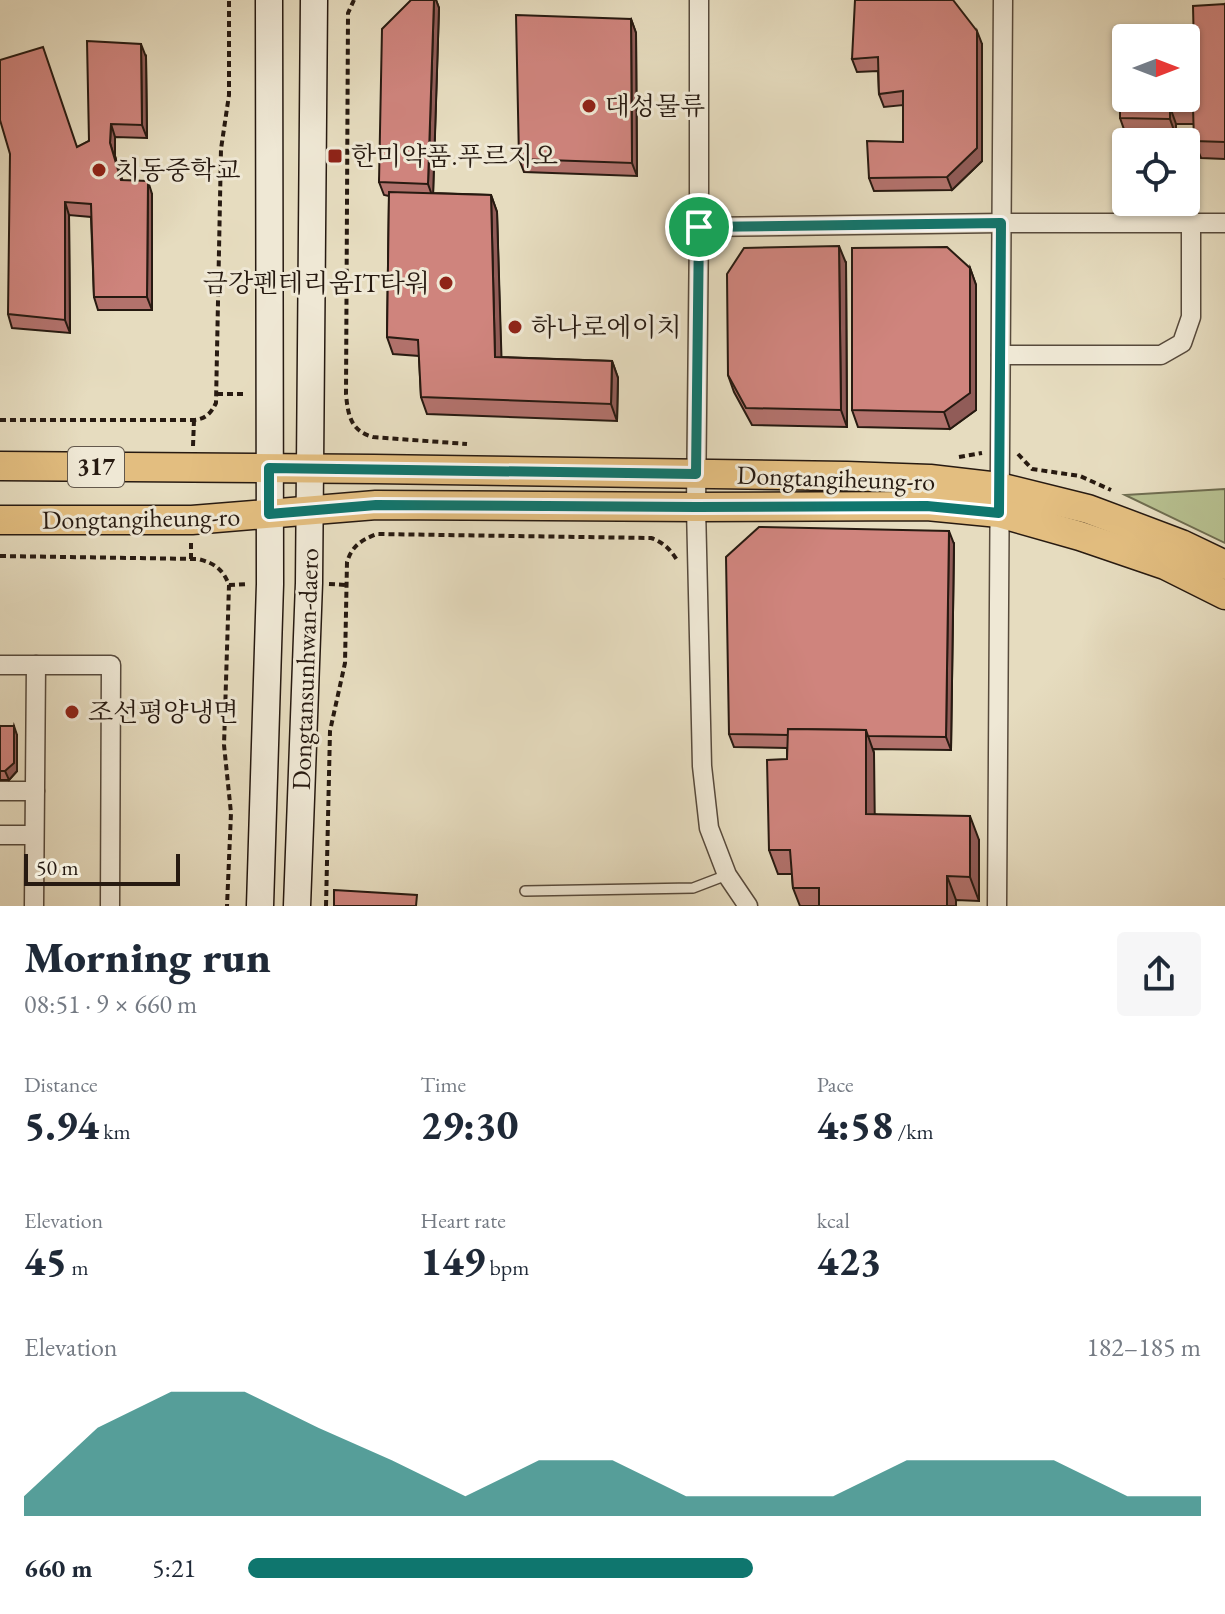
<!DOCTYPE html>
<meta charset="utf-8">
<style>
body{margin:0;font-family:"EB Garamond","Noto Serif KR",serif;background:#f6f6f7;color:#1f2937;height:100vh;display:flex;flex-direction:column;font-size:30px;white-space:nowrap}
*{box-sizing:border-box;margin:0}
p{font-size:26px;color:#747a83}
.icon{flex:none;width:44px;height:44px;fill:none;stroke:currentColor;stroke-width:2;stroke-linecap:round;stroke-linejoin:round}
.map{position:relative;height:906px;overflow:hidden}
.panel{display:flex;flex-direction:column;background:#fff;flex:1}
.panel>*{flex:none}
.needle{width:52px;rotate:90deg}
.fabs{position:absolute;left:1112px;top:24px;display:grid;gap:16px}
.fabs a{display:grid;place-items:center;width:88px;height:88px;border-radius:8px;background:#fff;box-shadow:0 2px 6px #0004;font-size:40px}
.scale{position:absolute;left:24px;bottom:20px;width:156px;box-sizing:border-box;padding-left:8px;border:4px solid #271a11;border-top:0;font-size:22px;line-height:28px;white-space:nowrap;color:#271a11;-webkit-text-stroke:6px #efe8d5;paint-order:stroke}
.pin{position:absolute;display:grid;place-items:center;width:68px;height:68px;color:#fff;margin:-34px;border:4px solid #fff;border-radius:50%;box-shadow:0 2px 8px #0007}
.round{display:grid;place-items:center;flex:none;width:84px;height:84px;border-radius:8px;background:#f6f6f7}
.headline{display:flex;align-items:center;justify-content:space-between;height:136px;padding:0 24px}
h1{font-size:44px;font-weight:800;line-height:60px}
.figures{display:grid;grid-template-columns:repeat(3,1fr);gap:12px;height:136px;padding:8px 24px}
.figures div{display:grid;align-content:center}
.figures b{font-size:40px;font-weight:800}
.figures small{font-size:22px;font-weight:400}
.figures p{font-size:22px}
.chart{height:224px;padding:16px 24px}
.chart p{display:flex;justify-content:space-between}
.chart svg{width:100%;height:144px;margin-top:8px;fill:#0f766e;opacity:.7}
ul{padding:0 24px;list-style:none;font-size:26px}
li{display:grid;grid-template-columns:128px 96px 1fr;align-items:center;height:60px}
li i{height:20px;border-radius:10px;background:#0f766e}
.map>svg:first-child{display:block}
.green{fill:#b7c090;stroke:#6f6d50;stroke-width:2}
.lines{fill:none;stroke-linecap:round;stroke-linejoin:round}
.lane-casing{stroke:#574a3c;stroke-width:12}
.street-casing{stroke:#574a3c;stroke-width:21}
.secondary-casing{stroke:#271a11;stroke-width:29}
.primary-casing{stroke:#271a11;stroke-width:31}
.path{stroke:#271a11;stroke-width:4;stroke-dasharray:6 4;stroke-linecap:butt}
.lane{stroke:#efe8d5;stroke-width:9}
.street{stroke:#efe8d5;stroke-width:18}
.secondary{stroke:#efe8d5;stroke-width:26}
.primary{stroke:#e3be80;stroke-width:28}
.wall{fill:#b2726c;stroke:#271a11;stroke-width:2}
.shaded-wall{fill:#915c58;stroke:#271a11;stroke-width:2}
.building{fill:#cf847d;stroke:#271a11;stroke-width:2}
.route-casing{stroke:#fff;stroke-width:16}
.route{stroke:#0f766e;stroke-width:10}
.poi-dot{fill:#8f2418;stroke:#efe8d5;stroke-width:3}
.labels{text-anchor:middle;stroke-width:6;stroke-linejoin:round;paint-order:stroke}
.shield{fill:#efe8d5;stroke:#63584c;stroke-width:2}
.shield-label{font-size:24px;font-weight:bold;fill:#271a11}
.poi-label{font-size:26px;fill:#271a11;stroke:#efe8d5;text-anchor:start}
.street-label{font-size:26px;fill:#271a11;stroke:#efe8d5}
</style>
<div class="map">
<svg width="1225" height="906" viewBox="0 0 1225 906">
<rect width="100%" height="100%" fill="#e6dcbf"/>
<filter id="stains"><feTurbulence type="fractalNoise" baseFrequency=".0025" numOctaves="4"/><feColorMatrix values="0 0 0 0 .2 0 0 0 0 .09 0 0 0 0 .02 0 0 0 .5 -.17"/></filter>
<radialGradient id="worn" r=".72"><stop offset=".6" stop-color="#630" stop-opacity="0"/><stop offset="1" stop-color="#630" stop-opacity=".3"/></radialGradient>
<polygon class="green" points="1225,489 1225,543 1125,495"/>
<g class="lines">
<defs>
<polyline id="lane" points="525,891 693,888 727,875"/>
<g id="street">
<polyline points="699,0 699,227 696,507 702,766 709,828 727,875 748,906"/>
<polyline points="699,227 1001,223 1225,223"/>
<polyline points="1001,355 1161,355 1182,343 1191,317 1191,223"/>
<polyline points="0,665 111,665 110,906"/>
<polyline points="0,791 35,791"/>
<polyline points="0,835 34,835"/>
<polyline points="34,906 36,665"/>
<polyline points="997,906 1003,0"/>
</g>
<g id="secondary">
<polyline points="260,906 270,584 269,0"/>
<polyline points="297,906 309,583 314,0"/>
</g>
<g id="primary">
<polyline points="0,466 374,469 847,476 930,479 999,487 1088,509 1181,544 1225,565"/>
<polyline points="0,520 192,520 376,505 696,507 927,506 999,513 1080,536 1165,565 1225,595"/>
</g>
</defs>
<use href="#lane" class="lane-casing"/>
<use href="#street" class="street-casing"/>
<use href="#secondary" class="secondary-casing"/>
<use href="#primary" class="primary-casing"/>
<g class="path">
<path d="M354 0 348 13 346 394C348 416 351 431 373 437L467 444"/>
<polyline points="217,394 247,394"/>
<path d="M0 420H194C206 419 211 413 216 403L221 149 229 95V0"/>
<polyline points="193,446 194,420"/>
<polyline points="1018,454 1032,469 1080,476 1111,490"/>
<polyline points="959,457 982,453"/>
<path d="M0 556 198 559C214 563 223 569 229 585L224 745 231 813 227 906"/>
<polyline points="191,559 191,543"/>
<polyline points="329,584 347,585"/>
<polyline points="229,585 248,584"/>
<path d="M326 906 330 731 345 663 347 562C352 546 361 540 377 534L651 538C663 542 670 549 677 560"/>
</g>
<use href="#lane" class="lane"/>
<use href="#street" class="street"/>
<use href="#secondary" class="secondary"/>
<use href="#primary" class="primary"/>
</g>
<g class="wall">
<polygon points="411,0 436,0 439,8 433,193 491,195 497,212 501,357 612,361 618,378 617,421 427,414 421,397 419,356 393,354 387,337 389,196 384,195 379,182"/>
<polygon points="1225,4 1225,159 1201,158 1194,141 1194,124 1176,124 1176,136 1126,135 1120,118 1126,98 1194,49"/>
<polygon points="631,19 636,33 637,176 524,172 519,159"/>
<polygon points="982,44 982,161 952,190 874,191 869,178 903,142 903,105 884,107 879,94 878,71 857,72 852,59"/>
<polygon points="146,57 147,138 115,137 115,156 122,180 152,194 152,310 98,310 94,297 91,217 69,215 70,333 12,328 8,314 78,147 89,141"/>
<polygon points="846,263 847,427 752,425 734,392 728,375"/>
<polygon points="970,268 976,285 976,410 950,429 858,427 852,410"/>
<polygon points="954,544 951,750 873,749 874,753 874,814 979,840 979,901 956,900 956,906 800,906 793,888 792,874 778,874 769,850 787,759 787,748 734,747 729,734"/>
<polygon points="0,726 17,735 17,771 9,780 0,780"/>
</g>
<g class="shaded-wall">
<polygon points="434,0 436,0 439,8 433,198 428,184"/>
<polygon points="631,19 636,33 637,176 632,163"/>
<polygon points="977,31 982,44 982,161 952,190 947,177"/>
<polygon points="141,44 146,57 147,138 142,125"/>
<polygon points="1170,107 1176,124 1176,136 1170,119"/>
<polygon points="111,124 115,137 115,156 126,193 110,143"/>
<polygon points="148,181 152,194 152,310 147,297"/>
<polygon points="491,195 497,212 502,374 495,357"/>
<polygon points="65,202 69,215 70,333 65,320"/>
<polygon points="839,246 846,263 847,427 841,410"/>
<polygon points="970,268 976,285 976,410 950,429 944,412"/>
<polygon points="612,361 618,378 617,421 611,404"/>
<polygon points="949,531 954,544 951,750 946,737"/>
<polygon points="14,726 17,735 17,771 9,780 5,771"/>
<polygon points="866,730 874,753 875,838 866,814"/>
<polygon points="970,816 979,840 979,901 970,877"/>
<polygon points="947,876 956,900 956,906 947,906"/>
</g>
<g class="building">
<polygon points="411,0 434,0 428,184 379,182 382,29"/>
<polygon points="855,0 953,0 977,31 977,148 947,177 869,178 867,141 903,142 903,91 879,94 878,57 852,59"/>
<polygon points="1225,4 1225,142 1194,141 1193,107 1170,107 1170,119 1120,118 1120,40 1126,39 1126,98 1186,98 1186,49 1194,49 1193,6"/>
<polygon points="516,15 631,19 632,163 519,159"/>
<polygon points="87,41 141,44 142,125 111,124 110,143 121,180 148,181 147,297 94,297 91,204 65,202 65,320 8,314 10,154 0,120 0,60 43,47 77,147 89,141"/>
<polygon points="389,192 491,195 495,357 612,361 611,404 421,397 418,340 387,337"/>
<polygon points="839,246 841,410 746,408 728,375 727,274 744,248"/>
<polygon points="947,247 970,268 970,393 944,412 852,410 852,248"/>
<polygon points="759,527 949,531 946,737 868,736 866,730 788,729 788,735 729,734 726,557"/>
<polygon points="0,726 14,726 14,763 5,771 0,771"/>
<polygon points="788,729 866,730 866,814 970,816 970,877 947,876 947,906 819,906 819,888 793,888 790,850 769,850 767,760 787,759"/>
<polygon points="334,890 417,895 416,906 334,906"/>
</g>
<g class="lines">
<defs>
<polygon id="route" points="1001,223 999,513 927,506 696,507 376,505 269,514 269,468 696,474 699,227"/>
</defs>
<use href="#route" class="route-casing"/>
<use href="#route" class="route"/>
</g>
<g class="poi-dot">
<circle cx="589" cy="106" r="8"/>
<rect x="327" y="148" width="16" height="16" rx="4"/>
<circle cx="99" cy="170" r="8"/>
<circle cx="446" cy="283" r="8"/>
<circle cx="515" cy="327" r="8"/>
<circle cx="72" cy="712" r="8"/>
</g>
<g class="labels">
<rect class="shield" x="68" y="447" width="56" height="40" rx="6"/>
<g class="shield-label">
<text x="96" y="475">317</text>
</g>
<g class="poi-label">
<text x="605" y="115">대성물류</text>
<text x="351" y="165">한미약품.푸르지오</text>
<text x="115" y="179">치동중학교</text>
<text x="430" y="292" text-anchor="end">금강펜테리움IT타워</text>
<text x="531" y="336">하나로에이치</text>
<text x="88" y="721">조선평양냉면</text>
</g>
<g class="street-label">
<text transform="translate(836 478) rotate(2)" y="9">Dongtangiheung-ro</text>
<text transform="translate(141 518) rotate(-1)" y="9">Dongtangiheung-ro</text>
<text transform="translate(305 669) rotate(-88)" y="9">Dongtansunhwan-daero</text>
</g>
</g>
<rect width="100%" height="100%" filter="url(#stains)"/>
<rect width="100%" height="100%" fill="url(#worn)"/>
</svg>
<div class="fabs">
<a><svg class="needle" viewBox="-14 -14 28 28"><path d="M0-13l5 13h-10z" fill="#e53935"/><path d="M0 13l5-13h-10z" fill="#747a83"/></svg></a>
<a><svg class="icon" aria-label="locate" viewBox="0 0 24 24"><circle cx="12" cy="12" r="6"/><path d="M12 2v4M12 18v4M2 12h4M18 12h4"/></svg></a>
</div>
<div class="scale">50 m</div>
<div class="pin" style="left:699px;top:227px;background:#1e9e55"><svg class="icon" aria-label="arrive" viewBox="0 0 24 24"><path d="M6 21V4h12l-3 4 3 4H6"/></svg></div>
</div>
<section class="panel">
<div class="headline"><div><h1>Morning run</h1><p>08:51 · 9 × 660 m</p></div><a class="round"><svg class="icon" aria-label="share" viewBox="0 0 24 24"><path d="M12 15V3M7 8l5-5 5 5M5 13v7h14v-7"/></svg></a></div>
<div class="figures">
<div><p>Distance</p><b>5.94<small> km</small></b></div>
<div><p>Time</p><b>29:30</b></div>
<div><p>Pace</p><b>4:58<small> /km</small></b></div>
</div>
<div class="figures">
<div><p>Elevation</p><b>45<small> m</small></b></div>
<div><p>Heart rate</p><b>149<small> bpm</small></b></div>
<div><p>kcal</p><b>423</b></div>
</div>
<div class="chart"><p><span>Elevation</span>182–185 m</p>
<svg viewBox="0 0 160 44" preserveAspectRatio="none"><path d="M0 44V38L10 17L20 6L30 6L40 17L50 27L60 38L70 27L80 27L90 38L100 38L110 38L120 27L130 27L140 27L150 38L160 38V44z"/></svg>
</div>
<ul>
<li><b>660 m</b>5:21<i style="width:53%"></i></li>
</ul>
</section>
